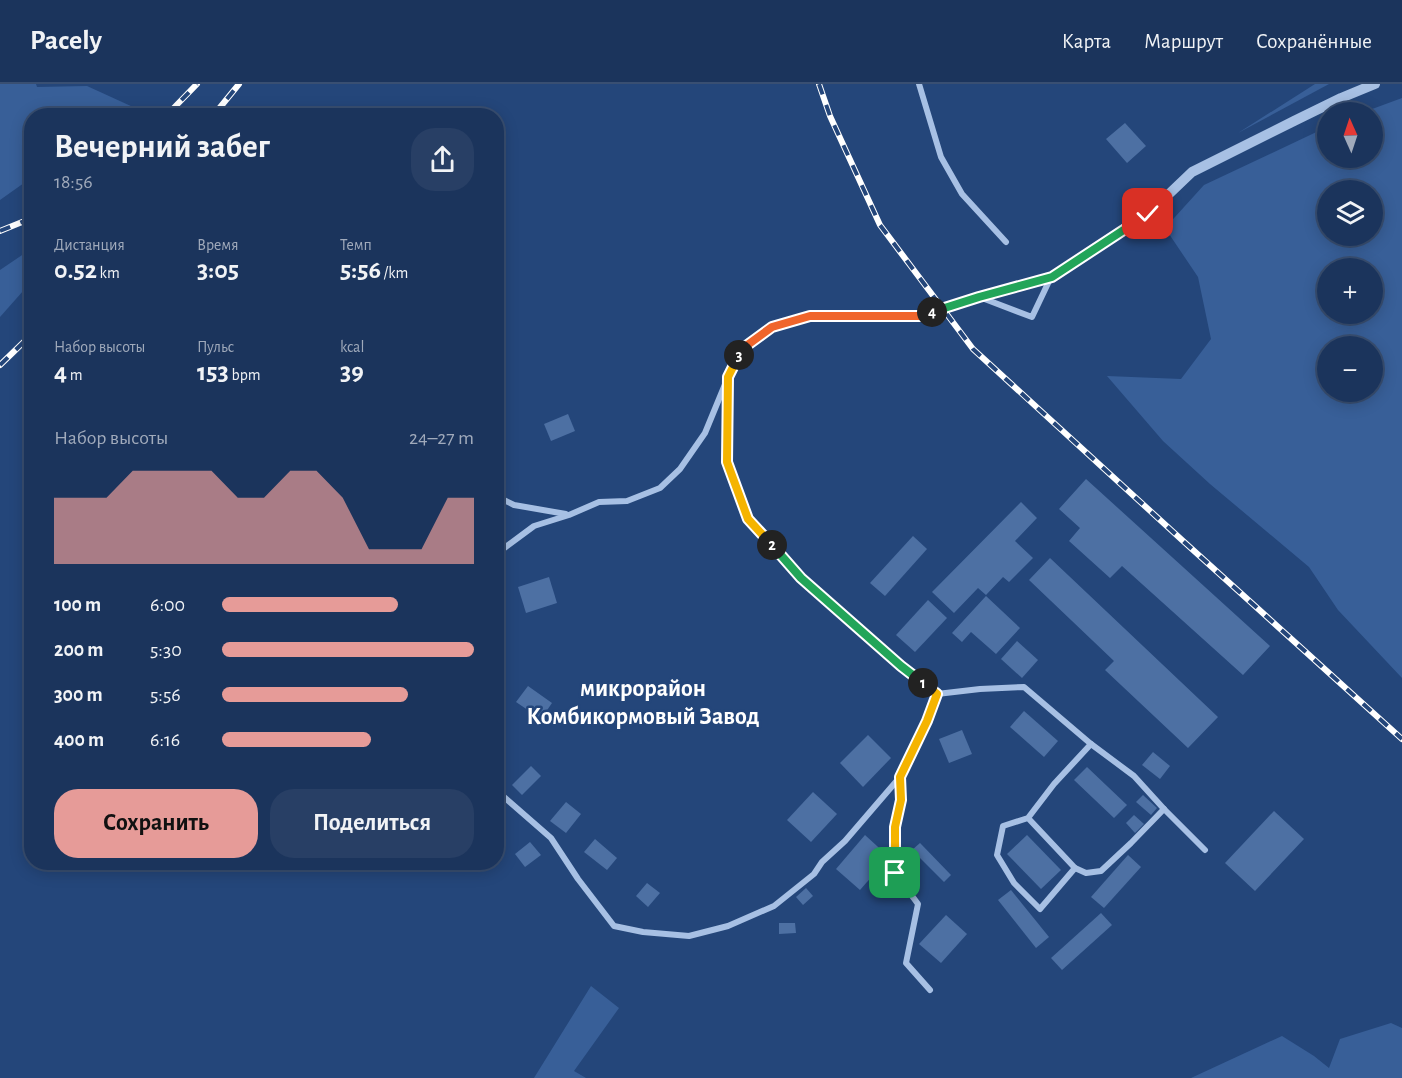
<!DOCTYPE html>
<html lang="ru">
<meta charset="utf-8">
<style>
body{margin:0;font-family:"Alegreya Sans",sans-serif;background:#283f65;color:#f1f3f6;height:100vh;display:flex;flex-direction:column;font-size:22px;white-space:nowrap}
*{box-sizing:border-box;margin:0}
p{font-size:20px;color:#a0aabb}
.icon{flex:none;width:33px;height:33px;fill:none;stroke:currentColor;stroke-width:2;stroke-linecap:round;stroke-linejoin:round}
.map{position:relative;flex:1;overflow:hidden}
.details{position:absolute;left:24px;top:24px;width:480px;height:762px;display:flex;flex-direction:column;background:#1b345c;border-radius:24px;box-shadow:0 3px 15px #0003,0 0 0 2px #394f72}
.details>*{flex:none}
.needle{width:39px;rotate:357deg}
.fabs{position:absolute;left:1317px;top:18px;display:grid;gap:12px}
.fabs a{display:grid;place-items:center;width:66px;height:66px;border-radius:50%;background:#1b345c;box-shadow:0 3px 15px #0003,0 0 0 2px #394f72;font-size:30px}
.pin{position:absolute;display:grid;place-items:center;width:51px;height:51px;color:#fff;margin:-26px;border-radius:12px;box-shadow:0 3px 9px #0006}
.km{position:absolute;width:30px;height:30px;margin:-15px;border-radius:50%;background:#222;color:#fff;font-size:16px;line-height:30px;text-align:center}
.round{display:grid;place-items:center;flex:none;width:63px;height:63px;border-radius:24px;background:#283f65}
.head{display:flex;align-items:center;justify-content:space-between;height:102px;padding:0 30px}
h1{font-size:33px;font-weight:700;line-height:45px}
.stats{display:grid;grid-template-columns:repeat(3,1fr);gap:9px;height:102px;padding:6px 30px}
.stats div{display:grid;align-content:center}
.stats b{font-size:26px;font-weight:700}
.stats small{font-size:16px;font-weight:400}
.stats p{font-size:16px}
.chart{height:168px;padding:12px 30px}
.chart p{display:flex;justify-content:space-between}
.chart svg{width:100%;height:108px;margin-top:6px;fill:#e69b98;opacity:.7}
.action{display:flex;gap:12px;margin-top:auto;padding:12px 30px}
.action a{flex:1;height:69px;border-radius:24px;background:#e69b98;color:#111;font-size:24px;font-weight:700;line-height:69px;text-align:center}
.action a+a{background:#283f65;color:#f1f3f6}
ul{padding:0 30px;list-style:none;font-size:20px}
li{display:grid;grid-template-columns:96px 72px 1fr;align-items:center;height:45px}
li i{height:15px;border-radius:8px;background:#e69b98}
header{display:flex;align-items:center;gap:36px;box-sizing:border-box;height:84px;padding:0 30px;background:#1b345c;border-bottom:2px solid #394f72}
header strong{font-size:28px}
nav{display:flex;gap:33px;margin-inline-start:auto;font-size:21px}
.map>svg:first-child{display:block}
.green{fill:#385f98;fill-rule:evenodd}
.building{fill:#4d70a3}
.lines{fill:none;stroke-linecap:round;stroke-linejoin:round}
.minor{stroke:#a7c0e4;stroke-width:6}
.tertiary{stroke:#a7c0e4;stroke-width:10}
.rail-casing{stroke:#fff;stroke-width:6}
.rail{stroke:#24467a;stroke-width:4;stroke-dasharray:11;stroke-linecap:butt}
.split-1-casing{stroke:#fff;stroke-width:12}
.split-2-casing{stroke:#fff;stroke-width:12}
.split-3-casing{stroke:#fff;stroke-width:12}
.split-4-casing{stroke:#fff;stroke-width:12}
.split-5-casing{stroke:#fff;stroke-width:12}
.split-1{stroke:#f5b400;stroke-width:8}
.split-2{stroke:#22a559;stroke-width:8}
.split-3{stroke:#f5b400;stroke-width:8}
.split-4{stroke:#f0652b;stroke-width:8}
.split-5{stroke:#22a559;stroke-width:8}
.labels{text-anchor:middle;stroke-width:5;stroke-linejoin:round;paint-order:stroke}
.neighbourhood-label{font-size:24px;font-weight:bold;fill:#fff;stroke:#24467a}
</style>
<header>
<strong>Pacely</strong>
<nav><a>Карта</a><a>Маршрут</a><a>Сохранённые</a></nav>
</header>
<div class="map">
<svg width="1402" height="994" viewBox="0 0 1402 994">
<rect width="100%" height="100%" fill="#24467a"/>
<g class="green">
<polygon points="0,0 36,0 37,3 87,2 133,23 120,31 32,32 31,94 0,116"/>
<polygon points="1315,0 1329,0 1238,49"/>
<path d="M1402 14V594L1338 526 1309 483 1210 400 1163 357 1107 292 1181 295 1211 255 1198 193 1165 144 1204 101 1327 43 1328 74H1372V28H1364ZM1372 106V152H1328V106ZM1328 184H1372V230H1328ZM1372 262V308H1328V262Z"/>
<polygon points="31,165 31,198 0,233 0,186"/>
<polygon points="591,902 619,924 574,987 586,994 534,994"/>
<polygon points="1391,939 1402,944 1402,994 1191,994 1282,952 1314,972 1329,984 1340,955"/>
</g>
<g class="building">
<polygon points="1125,39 1146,62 1127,79 1106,55"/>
<polygon points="568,330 575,347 551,357 544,340"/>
<polygon points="1086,395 1270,562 1243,591 1122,482 1110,494 1069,457 1080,444 1059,425"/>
<polygon points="1021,418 1037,434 1015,457 1033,474 1009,498 1003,493 986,511 978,504 954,529 932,508"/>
<polygon points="913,452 927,465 885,512 870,499"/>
<polygon points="1050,474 1218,633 1188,664 1105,586 1114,577 1029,496"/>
<polygon points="549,493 557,519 526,529 518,503"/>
<polygon points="986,512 1020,544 996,570 971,548 962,558 952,549"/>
<polygon points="928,516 947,534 915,568 896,551"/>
<polygon points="1017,557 1038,576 1022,594 1001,575"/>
<polygon points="528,602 552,619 541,635 516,618"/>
<polygon points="1024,627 1058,657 1044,673 1010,643"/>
<polygon points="962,646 972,670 949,679 939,655"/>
<polygon points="868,651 891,674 863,703 840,679"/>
<polygon points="1153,668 1170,682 1160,695 1142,681"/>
<polygon points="531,682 541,692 522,711 512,701"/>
<polygon points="1087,683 1127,721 1114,734 1074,696"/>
<polygon points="813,708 837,730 811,758 787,736"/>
<polygon points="1143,711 1157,724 1151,731 1136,718"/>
<polygon points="566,718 581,730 566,749 550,737"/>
<polygon points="1274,727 1304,755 1255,807 1225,779"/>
<polygon points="1134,731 1144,740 1135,749 1126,739"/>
<polygon points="865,751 889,773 860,806 836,785"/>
<polygon points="1027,751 1061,786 1041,805 1007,770"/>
<polygon points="595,755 617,774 607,786 584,768"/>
<polygon points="530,758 541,771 525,783 515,770"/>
<polygon points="920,759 951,791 944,798 912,766"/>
<polygon points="1128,771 1141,783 1104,824 1091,813"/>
<polygon points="647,799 660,809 648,823 636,812"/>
<polygon points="806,804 813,812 803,821 796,813"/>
<polygon points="1011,806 1049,853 1036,864 998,816"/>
<polygon points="1101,829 1112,841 1062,886 1051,874"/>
<polygon points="946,831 967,850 941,879 919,860"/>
<polygon points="779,839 795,839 796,849 779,850"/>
</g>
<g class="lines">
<g class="minor">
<polyline points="919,0 941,73 962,110 1006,158"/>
<polyline points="982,214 1032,233 1051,193"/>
<polyline points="496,412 514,421 566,430"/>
<polyline points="496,468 503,465 534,442 569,431 599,418 627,417 660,404 680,385 705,349 726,298"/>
<polyline points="900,694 901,715 895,743 895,789 918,820 906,879 930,906"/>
<polyline points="496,706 551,754 578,795 614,842 643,848 689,852 728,842 774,822 814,790 822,778 845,757 900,693 927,637 937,610 980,605 1024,603 1091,660 1134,692 1164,725 1205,766"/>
<polyline points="1028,734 1075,784 1040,825 1014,799 997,771 1003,742 1028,734 1054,700 1091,660"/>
<polyline points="1075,784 1086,789 1101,787 1131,759 1164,725"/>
</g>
<polyline class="tertiary" points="937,610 901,582 801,494 748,435 727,378 728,293 742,265 772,243 810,232 920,232 979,213 1052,193 1148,130 1192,88 1294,37 1341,14 1375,0"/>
<defs>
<g id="rail">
<polyline points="819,0 830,32 880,141 973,265 1182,456 1402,655"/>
<polyline points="166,32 197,0"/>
<polyline points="213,32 239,0"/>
<polyline points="0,147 32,134"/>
<polyline points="0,281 32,250"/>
</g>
</defs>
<use href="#rail" class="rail-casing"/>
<use href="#rail" class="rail"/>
</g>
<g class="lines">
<defs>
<polyline id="split-1" points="895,789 895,743 901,716 900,693 927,637 937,610 923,599"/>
<polyline id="split-2" points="772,461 801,494 901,582 923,599"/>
<polyline id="split-3" points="739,271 728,293 727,378 748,435 772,461"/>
<polyline id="split-4" points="739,271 742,265 772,243 810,232 920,232 932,228"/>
<polyline id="split-5" points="932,228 979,213 1052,193 1148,130"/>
</defs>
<use href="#split-1" class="split-1-casing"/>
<use href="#split-2" class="split-2-casing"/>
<use href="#split-3" class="split-3-casing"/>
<use href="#split-4" class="split-4-casing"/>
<use href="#split-5" class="split-5-casing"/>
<use href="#split-1" class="split-1"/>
<use href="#split-2" class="split-2"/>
<use href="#split-3" class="split-3"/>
<use href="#split-4" class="split-4"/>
<use href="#split-5" class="split-5"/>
</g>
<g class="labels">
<g class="neighbourhood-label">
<text x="643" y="612">микрорайон<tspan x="643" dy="28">Комбикормовый Завод</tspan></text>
</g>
</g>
</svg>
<div class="fabs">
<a><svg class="needle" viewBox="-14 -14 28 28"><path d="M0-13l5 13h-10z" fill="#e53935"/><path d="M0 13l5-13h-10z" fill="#a0aabb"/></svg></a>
<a><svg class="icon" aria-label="layers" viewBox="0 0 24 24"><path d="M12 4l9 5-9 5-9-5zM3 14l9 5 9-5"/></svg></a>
<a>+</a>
<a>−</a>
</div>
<div class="pin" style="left:895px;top:789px;background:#1e9e55"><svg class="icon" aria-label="arrive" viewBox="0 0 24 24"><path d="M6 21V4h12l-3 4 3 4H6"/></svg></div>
<div class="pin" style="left:1148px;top:130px;background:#d93025"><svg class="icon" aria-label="check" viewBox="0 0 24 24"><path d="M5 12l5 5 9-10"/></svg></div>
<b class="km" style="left:923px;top:599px">1</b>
<b class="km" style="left:772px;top:461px">2</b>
<b class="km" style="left:739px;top:271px">3</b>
<b class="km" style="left:932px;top:228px">4</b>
<section class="details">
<div class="head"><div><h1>Вечерний забег</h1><p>18:56</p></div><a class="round"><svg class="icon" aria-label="share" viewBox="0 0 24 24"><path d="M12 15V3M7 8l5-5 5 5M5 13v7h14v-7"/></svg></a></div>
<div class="stats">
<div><p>Дистанция</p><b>0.52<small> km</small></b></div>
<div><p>Время</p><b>3:05</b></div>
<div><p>Темп</p><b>5:56<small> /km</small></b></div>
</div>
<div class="stats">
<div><p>Набор высоты</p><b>4<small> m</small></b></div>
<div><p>Пульс</p><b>153<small> bpm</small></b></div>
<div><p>kcal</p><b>39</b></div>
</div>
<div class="chart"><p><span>Набор высоты</span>24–27 m</p>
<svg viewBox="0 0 160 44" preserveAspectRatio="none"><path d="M0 44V17L10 17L20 17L30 6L40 6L50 6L60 6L70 17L80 17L90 6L100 6L110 17L120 38L130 38L140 38L150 17L160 17V44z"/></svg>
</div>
<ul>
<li><b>100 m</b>6:00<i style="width:70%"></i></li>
<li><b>200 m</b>5:30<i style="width:100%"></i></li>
<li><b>300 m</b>5:56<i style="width:74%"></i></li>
<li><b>400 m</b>6:16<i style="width:59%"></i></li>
</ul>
<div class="action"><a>Сохранить</a><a>Поделиться</a></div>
</section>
</div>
